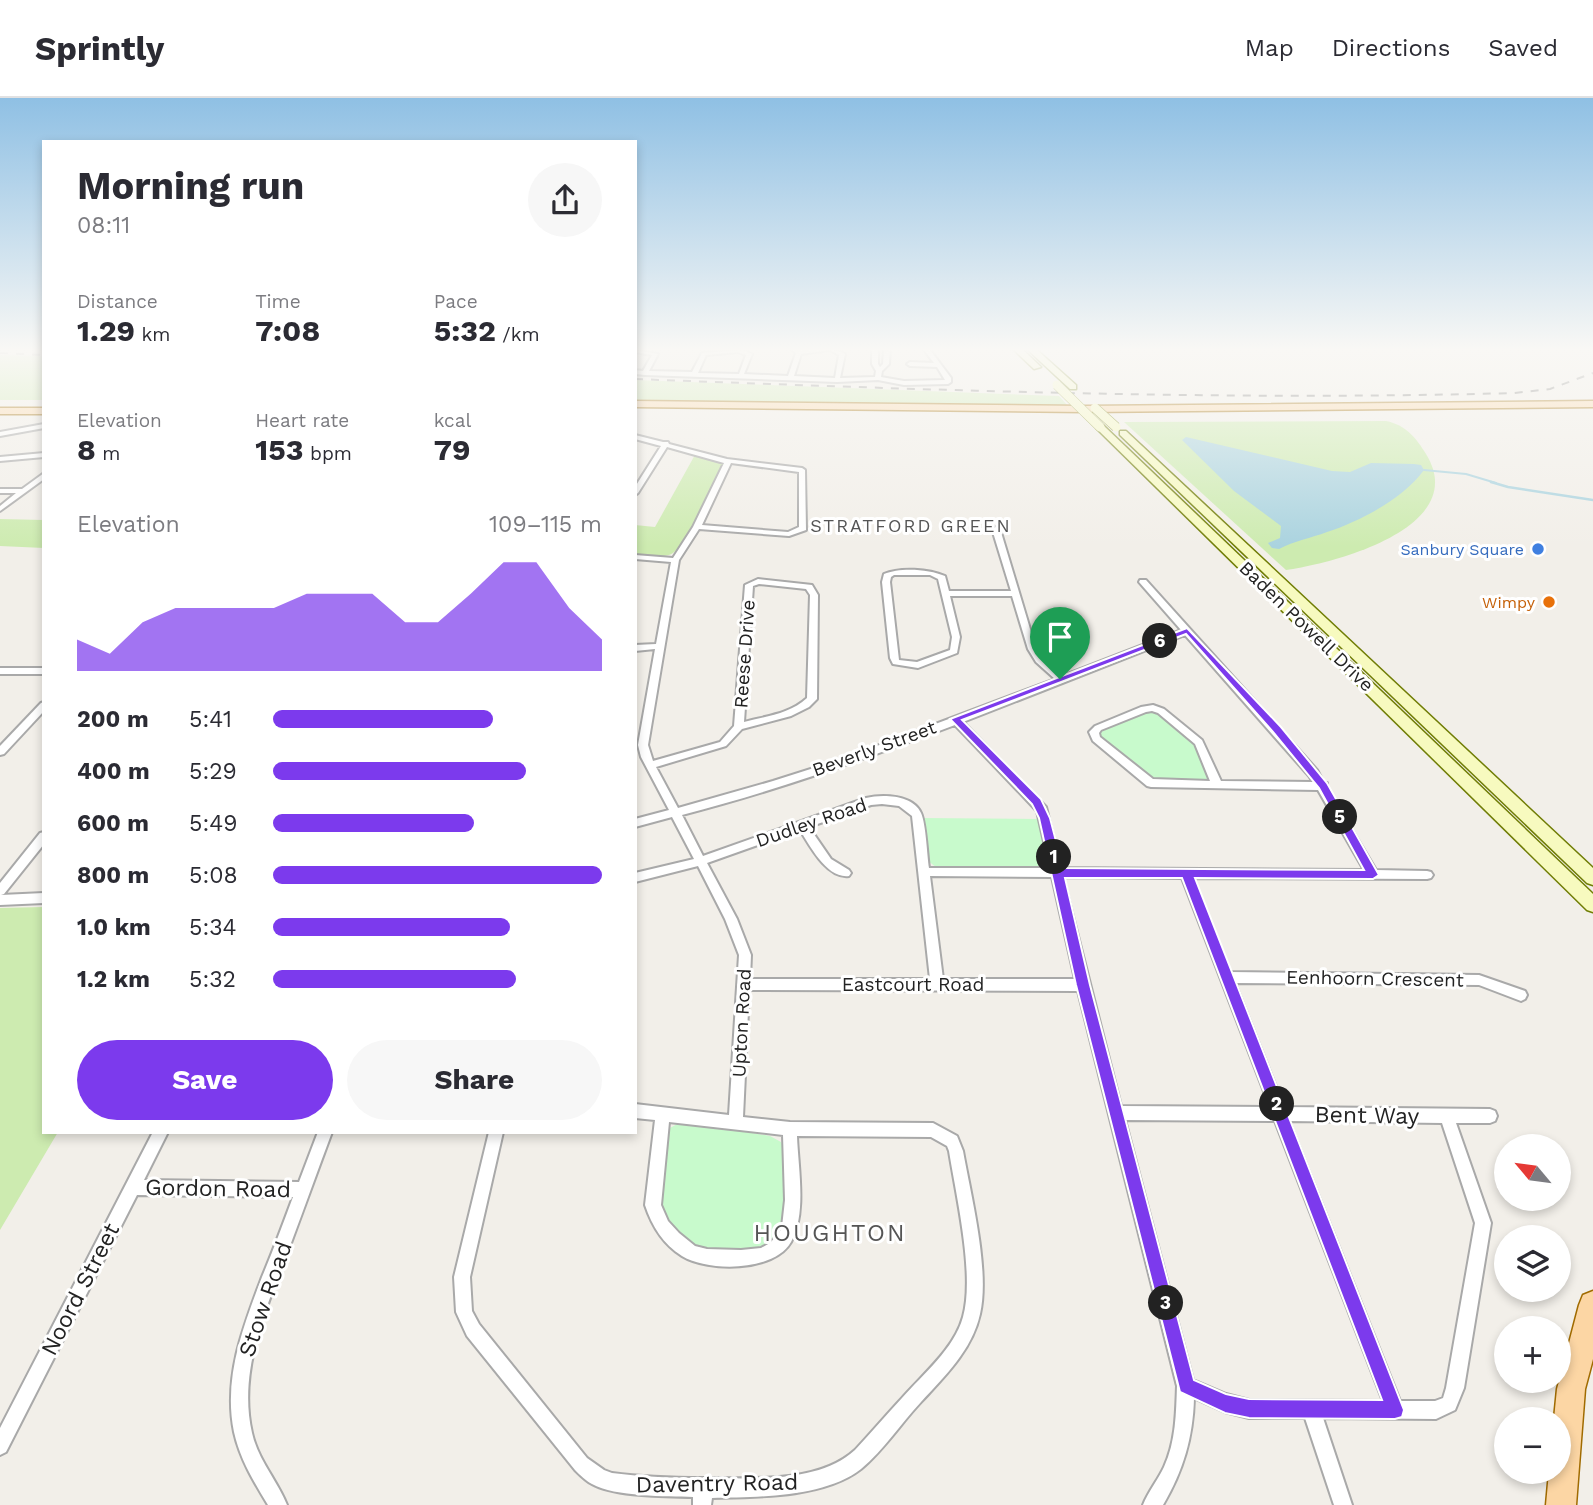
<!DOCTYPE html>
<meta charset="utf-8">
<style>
body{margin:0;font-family:"Work Sans",sans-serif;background:#f7f7f7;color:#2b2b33;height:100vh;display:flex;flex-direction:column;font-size:26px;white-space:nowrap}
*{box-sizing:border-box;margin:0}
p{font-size:23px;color:#7c7c81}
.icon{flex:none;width:38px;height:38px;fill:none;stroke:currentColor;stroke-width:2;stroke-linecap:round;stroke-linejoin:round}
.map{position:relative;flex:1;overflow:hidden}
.sheet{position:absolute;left:42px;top:42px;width:595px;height:994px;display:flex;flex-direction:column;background:#fff;border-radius:0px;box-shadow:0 4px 10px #0003}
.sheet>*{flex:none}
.needle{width:46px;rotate:299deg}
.fabs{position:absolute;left:1494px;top:1036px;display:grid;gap:14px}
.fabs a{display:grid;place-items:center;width:77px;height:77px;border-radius:50%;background:#fff;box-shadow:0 4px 10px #0003;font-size:35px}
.pin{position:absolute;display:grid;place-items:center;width:60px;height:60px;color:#fff;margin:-72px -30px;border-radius:50% 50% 50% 0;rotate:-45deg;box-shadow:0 0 7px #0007}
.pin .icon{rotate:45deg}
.km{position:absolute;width:35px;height:35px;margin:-18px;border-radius:50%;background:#222;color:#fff;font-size:19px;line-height:35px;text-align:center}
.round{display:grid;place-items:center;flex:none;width:74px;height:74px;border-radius:37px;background:#f7f7f7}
.head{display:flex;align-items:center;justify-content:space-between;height:119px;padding:0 35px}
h1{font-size:38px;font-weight:700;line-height:52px}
.metrics{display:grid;grid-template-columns:repeat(3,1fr);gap:10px;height:119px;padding:7px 35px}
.metrics div{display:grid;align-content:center}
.metrics b{font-size:30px;font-weight:700}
.metrics small{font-size:19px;font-weight:400}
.metrics p{font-size:19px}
.chart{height:196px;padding:14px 35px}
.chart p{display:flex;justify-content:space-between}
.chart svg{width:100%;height:126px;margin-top:7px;fill:#7c3aed;opacity:.7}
.action{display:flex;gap:14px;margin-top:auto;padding:14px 35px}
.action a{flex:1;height:80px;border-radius:42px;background:#7c3aed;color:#fff;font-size:28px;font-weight:700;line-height:80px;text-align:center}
.action a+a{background:#f7f7f7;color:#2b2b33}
ul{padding:0 35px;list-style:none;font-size:23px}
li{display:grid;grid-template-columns:112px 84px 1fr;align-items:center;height:52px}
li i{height:18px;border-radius:9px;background:#7c3aed}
header{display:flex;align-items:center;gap:42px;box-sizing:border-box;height:98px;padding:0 35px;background:#fff;border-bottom:2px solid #e1e1e2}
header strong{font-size:33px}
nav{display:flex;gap:38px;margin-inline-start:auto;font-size:24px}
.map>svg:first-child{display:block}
.grass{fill:#cdebb0}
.park{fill:#c8facc}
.water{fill:#aad3df}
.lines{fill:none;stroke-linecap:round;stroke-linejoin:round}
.stream-far1{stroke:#aad3df;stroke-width:2}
.stream{stroke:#aad3df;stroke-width:2.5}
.minor-casing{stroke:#a9a9a9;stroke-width:4}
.secondary-casing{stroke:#707d05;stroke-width:3}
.primary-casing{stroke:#a06b00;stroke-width:3}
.minor{fill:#fff;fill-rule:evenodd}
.secondary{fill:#f7fabf;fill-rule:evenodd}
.primary{fill:#fcd6a4;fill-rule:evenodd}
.rail{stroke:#707070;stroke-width:2;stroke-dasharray:8 8;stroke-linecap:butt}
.secondary-bridge-casing{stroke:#707d05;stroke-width:10;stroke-linecap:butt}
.secondary-bridge{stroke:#f7fabf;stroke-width:9}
.route{fill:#7c3aed;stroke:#fff;stroke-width:2;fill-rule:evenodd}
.shop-dot{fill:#3f7fe0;stroke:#fff;stroke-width:2.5}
.food-dot{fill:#e8710a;stroke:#fff;stroke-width:2.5}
.labels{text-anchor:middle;stroke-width:6;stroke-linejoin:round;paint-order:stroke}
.far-shop-label{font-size:16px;fill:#366cbe;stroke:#fff;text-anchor:end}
.far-food-label{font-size:16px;fill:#c56008;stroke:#fff;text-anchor:end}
.far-neighbourhood-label{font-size:18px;letter-spacing:2px;fill:#555;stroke:#fff}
.street-label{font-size:19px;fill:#222;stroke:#fff}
.near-street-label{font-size:23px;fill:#222;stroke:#fff}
.near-neighbourhood-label{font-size:24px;letter-spacing:2px;fill:#555;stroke:#fff}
</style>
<header>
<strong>Sprintly</strong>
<nav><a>Map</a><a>Directions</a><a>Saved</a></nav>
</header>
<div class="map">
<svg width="1593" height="1407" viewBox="0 0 1593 1407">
<rect width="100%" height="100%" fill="#f2efe9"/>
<g class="grass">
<polygon points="0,257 44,258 44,302 0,302"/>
<polygon points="635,282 1059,298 1068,308 635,305"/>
<path d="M1386 323C1406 327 1416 340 1426 356 1471 429 1336 465 1286 472L1124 324Z"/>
<path d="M696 355 723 364 724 367C714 386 688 451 669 457 659 460 646 457 635 456V427L655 429Z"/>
<polygon points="0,421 44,422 44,450 0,448"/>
<polygon points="44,809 44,1034 58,1034 0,1132 0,810"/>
</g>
<g class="park">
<polygon points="1148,614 1158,615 1193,644 1209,677 1208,682 1155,683 1099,638 1102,633"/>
<polygon points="922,720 1040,721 1049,765 1042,770 936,769 928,763"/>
<path d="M683 1023 770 1038 781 1044 786 1056 785 1122 779 1135 770 1146 757 1151H699C685 1144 661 1124 659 1108 657 1086 666 1053 668 1031Z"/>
</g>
<path class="water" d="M1186 339 1332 373 1350 374 1371 365 1414 366 1421 367 1424 372C1404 400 1359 424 1327 434 1311 440 1294 443 1279 451L1272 450 1268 445 1280 440 1281 428 1234 393 1182 342Z"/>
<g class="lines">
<polyline class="stream-far1" points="1424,372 1466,376 1496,385"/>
<polyline class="stream" points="1491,384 1508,389 1593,402"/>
<defs>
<g id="minor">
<path d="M635 252 658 256 649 273 692 274 702 255 743 252 752 256 744 276 788 278 796 255 792 252C807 252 832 248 845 256L840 280 875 279 876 273 872 266V252H878V266L880 269 883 266 884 252H890L889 266 882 273 881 279 904 283 945 282 937 269 910 268 907 266 910 264 934 265 924 252H930L951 280V284L948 286 904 287 878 282 837 284 645 277 635 276V272L643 273 652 257 635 254ZM830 252 839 257 835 280 794 278 801 256ZM738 254 746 257 739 276 698 275 706 257Z"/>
<polygon points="44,326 44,330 0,338 0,334"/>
<path d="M635 337 663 344H668L669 346 727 361 802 370 805 372 806 432 789 438 699 431 679 462 648 647 653 663 720 644 734 628 745 487 758 481 812 487 818 497 817 601 809 609 791 618 742 631 726 648 656 669 678 710 773 683 842 661 1055 581 1036 564 1028 551 1012 498H950L960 539 957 555 918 570 893 566 890 560 882 484 884 476C900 469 929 471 945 478L949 493H1011L992 431 996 429 1000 431 1036 551 1042 560 1062 578 1181 532 1139 484 1140 482H1146L1317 672 1324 685H1327V690L1376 772 1427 773 1431 774 1433 777 1431 780 1427 781 1193 780 1230 874 1479 877 1525 893 1527 897 1525 901 1521 903 1479 887 1235 885 1284 1009 1490 1011 1495 1013 1497 1018 1495 1023 1490 1025H1456L1491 1125 1464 1290 1455 1312 1436 1321 1323 1320 1352 1407H1334L1305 1320H1249L1225 1314 1194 1300C1193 1340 1183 1373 1163 1407H1143C1148 1394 1158 1382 1164 1369 1176 1343 1176 1315 1177 1288L1078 893 749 892 743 1019 790 1024 933 1025 957 1038 963 1053C971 1098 990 1173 980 1216 972 1252 945 1278 921 1304 901 1325 884 1352 861 1371 824 1400 756 1399 712 1400L711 1407H693V1399C667 1398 615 1399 592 1386 586 1383 580 1377 575 1372L467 1238 456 1214 454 1179 489 1034H503L470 1179 472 1213 479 1226 587 1360 604 1372 612 1375C643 1379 673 1380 704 1380 750 1380 818 1386 855 1352 871 1335 886 1317 902 1300 923 1276 954 1251 963 1219 975 1177 956 1097 949 1053L947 1048 931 1039 797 1038C798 1069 807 1116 791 1144 774 1174 708 1174 682 1158 663 1146 652 1128 645 1107L655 1022 635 1020V1006L729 1017 739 857 725 821 698 768 635 784V775L694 761 672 719 635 729V721L669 712 641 659 638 647 655 551 635 553V547L656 546 671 464 635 461V457L673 460 693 429 724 365 667 349 638 395 635 397V389L661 348 635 341ZM731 365 799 374V429L788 434 702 427ZM894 477H930L938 481 952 539 950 552 917 564 899 562 890 484 891 479ZM759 486 806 491 810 497 807 600C790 616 766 618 744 624L753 488ZM1185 537 1309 678 1313 684 1221 683 1202 642 1164 611 1153 607 1141 609 1095 628 1089 634 1093 643 1147 688 1151 689 1318 692 1364 772 1061 770 1046 709 963 624ZM1152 613 1158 615 1195 646 1210 683 1153 681 1100 639 1099 635 1101 632 1146 614ZM955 627 1037 713 1050 770H929C927 757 926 726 921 715 913 697 883 696 866 700L703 758 682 717C775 693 865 661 955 627ZM882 706 899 708 912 718 930 881H750L751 857 737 821 707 765 800 732C810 748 827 781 849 778L851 775 849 772 831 761 809 729 871 707ZM930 778 1052 779 1075 881H943ZM1063 779 1182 780 1270 1009 1121 1008ZM1125 1022 1275 1023 1383 1303 1249 1302 1226 1296 1193 1282ZM1289 1023 1442 1025 1475 1125 1446 1290 1443 1300 1435 1303H1400ZM669 1024 783 1037 785 1102 782 1129 779 1135 770 1145 761 1150 741 1152 707 1151 695 1148 679 1135 668 1123 661 1107Z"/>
<polygon points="44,355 44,359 0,363 0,359"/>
<polygon points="44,375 44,381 0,413 0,408 16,395 0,395 0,391 22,391"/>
<rect x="0" y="570" width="44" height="6"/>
<polygon points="44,604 44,613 4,656 0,657 0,648 41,605"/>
<polygon points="44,734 44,746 4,796 1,797 44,795 44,805 0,807 0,785 40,735"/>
<path d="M153 1034H168L144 1082 299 1084 318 1034H332C318 1071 305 1108 291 1145 269 1204 237 1270 252 1335 258 1362 277 1382 287 1407H268C254 1384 240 1361 234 1334 223 1280 243 1229 262 1179 273 1153 283 1126 293 1099L137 1097 6 1354 0 1357V1330Z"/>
</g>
<g id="secondary">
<polygon points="1014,252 1023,252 1041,269 1034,271"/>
<polygon points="1028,252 1037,252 1076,287 1076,291 1070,291"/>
<polygon points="1097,327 1103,327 1593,796 1593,814 1587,812 1097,331"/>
<polygon points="1120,333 1126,333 1593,770 1593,787 1587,785 1120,337"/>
</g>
<g id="primary">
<polygon points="635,303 1085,308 1593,303 1593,309 1085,314 635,309"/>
<rect x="0" y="310" width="44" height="6"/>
<polygon points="1593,1193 1593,1261 1585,1291 1576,1407 1546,1407 1549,1374 1559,1374 1559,1321 1554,1321 1557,1291 1579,1207 1583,1197"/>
</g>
</defs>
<use href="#minor" class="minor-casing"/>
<use href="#secondary" class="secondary-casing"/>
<use href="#primary" class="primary-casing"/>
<use href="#minor" class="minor"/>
<use href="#secondary" class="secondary"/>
<use href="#primary" class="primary"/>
<g class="rail">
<polyline points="0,255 44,257"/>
<path d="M635 281C928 292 1221 303 1514 295L1550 291 1593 275"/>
</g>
<defs>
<g id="secondary-bridge">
<polyline points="1057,287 1100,329"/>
<polyline points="1095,310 1116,329"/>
</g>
</defs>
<use href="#secondary-bridge" class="secondary-bridge-casing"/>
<use href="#secondary-bridge" class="secondary-bridge"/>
</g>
<linearGradient id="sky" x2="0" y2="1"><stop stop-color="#8fc0e4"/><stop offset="0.56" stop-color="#f9f8f5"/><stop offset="1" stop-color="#f9f8f5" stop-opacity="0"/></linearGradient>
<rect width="1593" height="449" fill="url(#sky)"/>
<path class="route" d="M1187 530 1281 629 1327 685 1379 777 1373 781 1195 780 1404 1312 1402 1319 1395 1321 1249 1320 1225 1315 1180 1294 1076 887 1039 720 1032 706 950 621ZM1186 536 1273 634 1319 690 1364 772 1063 770 1050 720 1041 701 962 622ZM1065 780H1182L1382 1302 1249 1301 1226 1296 1194 1282 1090 887Z"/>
<circle class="shop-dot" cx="1538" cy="451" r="7"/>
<circle class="food-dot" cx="1549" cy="504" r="7"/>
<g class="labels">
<g class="far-shop-label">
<text x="1524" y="457">Sanbury Square</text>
</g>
<g class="far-food-label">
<text x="1535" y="510">Wimpy</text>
</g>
<g class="far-neighbourhood-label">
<text x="911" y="434">STRATFORD GREEN</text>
</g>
<g class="street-label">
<text transform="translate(1307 528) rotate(44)" y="7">Baden Powell Drive</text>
<text transform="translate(744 556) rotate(-86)" y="7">Reese Drive</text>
<text transform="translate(874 650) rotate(-20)" y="7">Beverly Street</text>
<text transform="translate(811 724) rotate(-19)" y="7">Dudley Road</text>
<text transform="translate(1375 880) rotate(1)" y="7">Eenhoorn Crescent</text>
<text x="913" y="893">Eastcourt Road</text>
<text transform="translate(741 925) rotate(-87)" y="7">Upton Road</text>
</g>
<g class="near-street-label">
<text transform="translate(1367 1017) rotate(1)" y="8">Bent Way</text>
<text transform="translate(218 1090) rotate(1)" y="8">Gordon Road</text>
<text transform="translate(80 1191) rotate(-63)" y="8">Noord Street</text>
<text transform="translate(265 1201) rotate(-71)" y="8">Stow Road</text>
<text transform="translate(717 1385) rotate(-1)" y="8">Daventry Road</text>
</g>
<g class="near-neighbourhood-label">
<text x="830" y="1143">HOUGHTON</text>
</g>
</g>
</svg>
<div class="fabs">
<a><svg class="needle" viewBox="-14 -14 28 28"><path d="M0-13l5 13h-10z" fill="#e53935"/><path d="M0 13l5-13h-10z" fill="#7c7c81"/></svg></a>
<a><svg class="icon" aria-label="layers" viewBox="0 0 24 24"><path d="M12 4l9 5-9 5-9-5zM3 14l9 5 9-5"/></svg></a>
<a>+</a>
<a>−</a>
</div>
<div class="pin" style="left:1060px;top:581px;background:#1e9e55"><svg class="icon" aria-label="arrive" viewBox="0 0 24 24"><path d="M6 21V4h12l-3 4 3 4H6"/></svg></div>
<b class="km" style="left:1054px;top:759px">1</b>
<b class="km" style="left:1277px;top:1006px">2</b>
<b class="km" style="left:1166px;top:1205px">3</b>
<b class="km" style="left:1340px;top:719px">5</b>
<b class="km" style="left:1160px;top:543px">6</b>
<section class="sheet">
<div class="head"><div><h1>Morning run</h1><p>08:11</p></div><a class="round"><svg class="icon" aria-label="share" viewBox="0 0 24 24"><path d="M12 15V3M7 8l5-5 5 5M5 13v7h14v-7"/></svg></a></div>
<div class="metrics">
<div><p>Distance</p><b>1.29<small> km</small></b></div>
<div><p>Time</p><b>7:08</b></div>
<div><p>Pace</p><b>5:32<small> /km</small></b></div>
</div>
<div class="metrics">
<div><p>Elevation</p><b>8<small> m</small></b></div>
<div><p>Heart rate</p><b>153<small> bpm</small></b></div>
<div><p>kcal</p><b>79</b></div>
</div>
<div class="chart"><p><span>Elevation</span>109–115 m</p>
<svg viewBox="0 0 160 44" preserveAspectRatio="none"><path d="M0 44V33L10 38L20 27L30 22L40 22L50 22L60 22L70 17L80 17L90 17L100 27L110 27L120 17L130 6L140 6L150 22L160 33V44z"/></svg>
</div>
<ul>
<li><b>200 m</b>5:41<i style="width:67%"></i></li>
<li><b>400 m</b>5:29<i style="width:77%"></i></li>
<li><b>600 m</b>5:49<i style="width:61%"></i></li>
<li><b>800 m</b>5:08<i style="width:100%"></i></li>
<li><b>1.0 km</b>5:34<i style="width:72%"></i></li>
<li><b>1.2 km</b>5:32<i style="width:74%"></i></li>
</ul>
<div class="action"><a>Save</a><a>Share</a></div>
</section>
</div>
